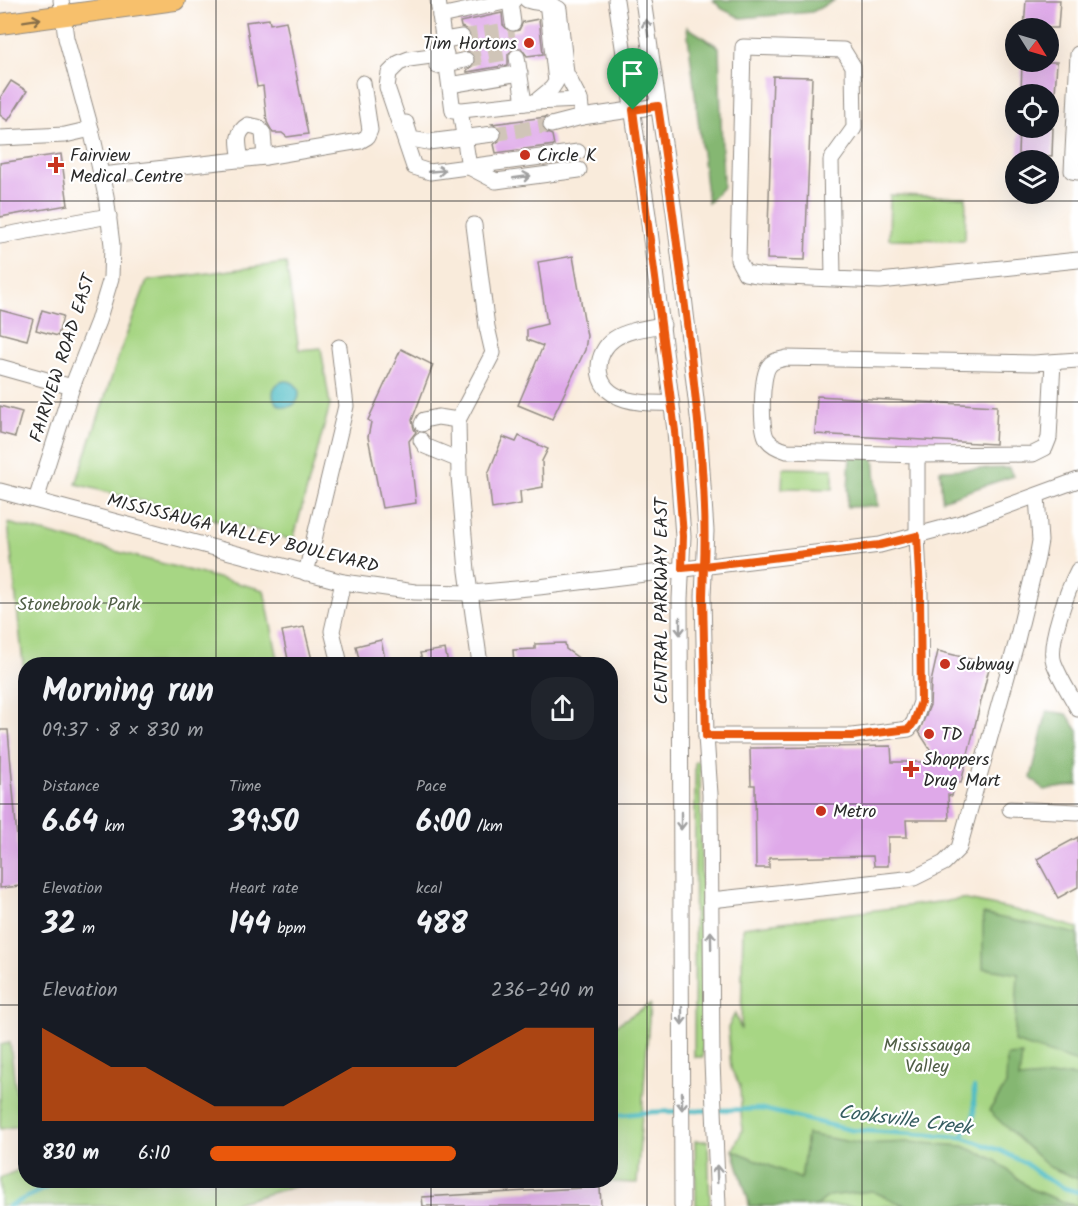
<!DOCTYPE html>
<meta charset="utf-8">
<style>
body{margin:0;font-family:Kalam,sans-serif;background:#20242c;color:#f1f3f6;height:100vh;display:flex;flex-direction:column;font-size:22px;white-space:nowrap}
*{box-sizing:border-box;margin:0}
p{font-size:20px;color:#9ea1a6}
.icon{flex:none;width:33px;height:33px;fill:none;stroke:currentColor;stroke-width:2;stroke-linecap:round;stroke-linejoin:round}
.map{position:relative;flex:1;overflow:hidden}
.sheet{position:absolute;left:18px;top:657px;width:600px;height:531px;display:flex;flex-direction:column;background:#171b24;border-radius:24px;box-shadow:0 6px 24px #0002}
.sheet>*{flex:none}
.needle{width:39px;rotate:127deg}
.fabs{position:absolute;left:1005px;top:18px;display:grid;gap:12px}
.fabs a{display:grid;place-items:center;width:54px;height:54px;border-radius:50%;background:#171b24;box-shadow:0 6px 24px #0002;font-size:30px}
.pin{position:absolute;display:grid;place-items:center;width:51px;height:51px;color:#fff;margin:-62px -26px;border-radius:50% 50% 50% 0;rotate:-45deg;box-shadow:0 0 6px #0007}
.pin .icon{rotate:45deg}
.round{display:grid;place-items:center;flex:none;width:63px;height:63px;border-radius:24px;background:#20242c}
.head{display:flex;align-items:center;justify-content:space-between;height:102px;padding:0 24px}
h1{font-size:33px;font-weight:600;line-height:45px}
.stats{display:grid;grid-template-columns:repeat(3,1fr);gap:9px;height:102px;padding:6px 24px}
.stats div{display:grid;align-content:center}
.stats b{font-size:30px;font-weight:600}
.stats small{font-size:16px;font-weight:400}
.stats p{font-size:16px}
.chart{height:168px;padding:12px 24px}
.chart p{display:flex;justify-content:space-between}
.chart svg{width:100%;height:108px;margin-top:6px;fill:#ea580c;opacity:.7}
ul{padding:0 24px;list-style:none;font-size:20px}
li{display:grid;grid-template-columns:96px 72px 1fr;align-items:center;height:45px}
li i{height:15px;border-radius:8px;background:#ea580c}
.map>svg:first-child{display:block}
.green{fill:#a7d684;stroke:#698058;stroke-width:1.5}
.forest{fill:#85b772;stroke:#58714e;stroke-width:1.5}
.water{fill:#4ebcc5;stroke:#3c7478;stroke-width:1.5}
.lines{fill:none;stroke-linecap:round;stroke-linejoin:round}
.stream{stroke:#4ebcc5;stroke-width:4.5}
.building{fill:#dfa9e9}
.minor-tunnel{stroke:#d0c5b8;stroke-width:15;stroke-dasharray:15 8;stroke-linecap:butt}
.minor-casing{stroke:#928b83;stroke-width:17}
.major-casing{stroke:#928b83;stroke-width:22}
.minor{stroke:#fff;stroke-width:15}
.major{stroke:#f7c06c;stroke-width:20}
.oneway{stroke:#876e48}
.oneway2{stroke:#a0a0a0}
.route-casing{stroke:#fff;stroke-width:12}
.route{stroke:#ea580c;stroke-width:8}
.grid{fill:none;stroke:#2b2b2b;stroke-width:1.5;stroke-opacity:0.55}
.poi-dot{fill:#c8321e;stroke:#fff;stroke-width:2}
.labels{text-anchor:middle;stroke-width:4.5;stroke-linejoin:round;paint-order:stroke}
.poi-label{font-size:18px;fill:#2b2b2b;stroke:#fff;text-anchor:start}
.street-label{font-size:18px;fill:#2b2b2b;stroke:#fff}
.park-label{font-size:18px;fill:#505e46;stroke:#fff}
.water-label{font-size:20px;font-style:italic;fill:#375e61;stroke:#fff}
</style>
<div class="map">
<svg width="1078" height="1206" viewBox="0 0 1078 1206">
<rect width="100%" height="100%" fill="#fff"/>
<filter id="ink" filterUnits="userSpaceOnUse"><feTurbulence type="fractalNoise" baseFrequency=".0167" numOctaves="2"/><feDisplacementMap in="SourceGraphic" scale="12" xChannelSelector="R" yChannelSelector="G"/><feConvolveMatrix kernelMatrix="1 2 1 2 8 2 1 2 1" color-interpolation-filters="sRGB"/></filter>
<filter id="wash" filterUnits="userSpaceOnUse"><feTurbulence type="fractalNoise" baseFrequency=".008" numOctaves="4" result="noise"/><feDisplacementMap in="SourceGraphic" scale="24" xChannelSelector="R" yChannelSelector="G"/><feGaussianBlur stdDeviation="1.35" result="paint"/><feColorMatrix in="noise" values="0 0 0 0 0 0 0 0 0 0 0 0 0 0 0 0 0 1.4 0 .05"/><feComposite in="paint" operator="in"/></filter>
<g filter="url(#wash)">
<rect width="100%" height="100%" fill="#f9ebdb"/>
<g class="green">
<polygon points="890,195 966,197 965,240 889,239"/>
<polygon points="286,263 299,350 321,348 330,405 293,540 76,484 121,349 147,281"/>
<polygon points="783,468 833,469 833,489 782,488"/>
<polygon points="8,523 264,590 279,664 26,664 25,682"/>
<polygon points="697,761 700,763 703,1057 694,1057 695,763"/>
<polygon points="962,899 1015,910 1078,928 1078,1206 749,1206 744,1155 733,1150 742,1131 740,1086 731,1069 728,1028 735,1013 741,1030 743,927"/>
<polygon points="650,1004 637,1183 584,1181 610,1180 611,1028"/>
<polygon points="10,1043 20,1126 0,1129 0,1045"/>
<polygon points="695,1141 708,1141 710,1206 696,1206"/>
<polygon points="25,1167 26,1180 314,1181 224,1206 0,1206 0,1178"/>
</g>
<g class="forest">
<polygon points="713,0 835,0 812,12 741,18 722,9"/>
<polygon points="687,27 719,47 723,187 708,203"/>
<polygon points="850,456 874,458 878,506 847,507"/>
<polygon points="1009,468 1013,476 942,500 940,470"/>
<polygon points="1047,711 1067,714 1078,731 1078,785 1044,790 1031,778"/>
<polygon points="983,914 1078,934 1078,1062 1014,1042 1018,974 983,968"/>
<polygon points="1022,1055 1019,1079 1068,1075 1078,1077 1078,1179 1049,1167 989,1111 1006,1085 1007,1056"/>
<polygon points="807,1134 862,1144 908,1142 963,1146 995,1160 1031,1189 1066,1203 1078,1206 906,1206 872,1191 829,1196 816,1206 750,1206 733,1150 801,1179"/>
</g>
<circle class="water" cx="286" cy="394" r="13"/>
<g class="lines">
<g class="stream">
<polyline points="610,1116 652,1112 762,1109 851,1130 962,1137 999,1150 1025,1163 1045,1178 1064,1188 1078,1192"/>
<polyline points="962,1137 974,1116 974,1088"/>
<polyline points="9,1206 62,1180"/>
</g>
</g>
<g id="blocks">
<g class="building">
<polygon points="1026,0 1060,0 1058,28 1024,28"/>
<polygon points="502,13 503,25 510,32 519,30 523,22 539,19 543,54 527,56 521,48 515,48 508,54 508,65 467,72 467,70 475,64 476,59 473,53 464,50 464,47 469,44 472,36 469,30 461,27 460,22"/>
<polygon points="269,19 270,24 286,21 308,134 287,137 282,133 273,133 267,122 263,86 257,87 246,22"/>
<polygon points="1022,62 1057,62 1055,94 1021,94"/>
<polygon points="773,76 812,77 805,260 767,259"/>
<polygon points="11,81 27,91 8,121 0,115 0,98"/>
<polygon points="546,117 542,122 542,128 544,132 552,135 554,145 496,153 494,144 499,141 503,133 500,128 492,124"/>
<polygon points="1019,128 1053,128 1052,156 1018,154"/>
<polygon points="61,154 68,205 0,217 0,163"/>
<polygon points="573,256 587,336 585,350 552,419 518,405 543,346 527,340 527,329 547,324 538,262"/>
<polygon points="0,310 33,319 27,340 0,333"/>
<polygon points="42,310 63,316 58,336 36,330"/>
<polygon points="401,349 433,365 412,420 414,429 416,432 409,441 416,503 382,508 368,437 371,422 368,420"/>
<polygon points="817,396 997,406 995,444 815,434"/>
<polygon points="0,406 22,412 15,437 0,433"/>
<polygon points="519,436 548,449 542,461 543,487 520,491 521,504 492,509 488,474 503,437 516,442"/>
<polygon points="304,627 313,664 289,664 282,631"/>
<polygon points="381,640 386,664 360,664 356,646"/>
<polygon points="565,643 566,649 587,664 514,664 513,650 535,649 535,644"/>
<polygon points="445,649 448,664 423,664 420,653"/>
<polygon points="938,651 990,664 961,783 955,782 952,796 948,795 949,820 906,820 907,837 888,837 888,866 874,866 873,856 769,858 769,868 756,868 755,785 751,785 750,748 891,746 892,762 926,762 930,749 919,732 930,705 931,682"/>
<polygon points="0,730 8,730 21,886 0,888"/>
<polygon points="1078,837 1078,887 1058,898 1037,859"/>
<polygon points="600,1187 601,1206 423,1206 422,1197"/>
</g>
</g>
</g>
<g filter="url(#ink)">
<use href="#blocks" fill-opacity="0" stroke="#928b83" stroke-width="1.5"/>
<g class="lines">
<g class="minor-tunnel">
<polyline points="462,37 514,29"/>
<polyline points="466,60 516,51"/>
<polyline points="493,134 551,125"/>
</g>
<defs>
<g id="minor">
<polyline points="438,0 453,111 535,102 580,100"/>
<path d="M527 0C540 5 546 0 559 9L566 73 580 100 582 117"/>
<polyline points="616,0 648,215 675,431 683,536 680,599 682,1206"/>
<polyline points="643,0 674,211 699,425 706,531 703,596 706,736 710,794 712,1061 718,1206"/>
<polyline points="510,1 513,23"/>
<polyline points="440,16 514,0"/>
<polyline points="444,40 462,37"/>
<polyline points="446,54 409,59 399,63 389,73 387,87 414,167 430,172 578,152"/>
<polyline points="1078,54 1072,171 1078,172"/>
<polyline points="517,57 524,103"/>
<polyline points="437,66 466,60"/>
<polyline points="450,85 520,73"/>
<polyline points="535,102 552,88 556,82 547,2"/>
<polyline points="460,110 469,167 496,181 579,170"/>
<polyline points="406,123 411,139 428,142 493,134"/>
<polyline points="551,125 582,117 658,106"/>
<polyline points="0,138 65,135 91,129"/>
<path d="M241 160C239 146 234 133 248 125L258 127 263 133 265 157"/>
<polyline points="101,175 265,157 360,141 367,137 370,130 363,83"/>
<polyline points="474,225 487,327 493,353 458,420 459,476 467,571 480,664"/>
<polyline points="0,236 109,216"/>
<polyline points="833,278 831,160 854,128 853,66 843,50 743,47 738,260 745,273 764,276 880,281 1078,260"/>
<path d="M663 325C647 328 627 330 614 339 605 345 599 357 599 367 599 404 645 404 672 403"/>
<path d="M1053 362 1049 438 1045 448 1033 454 917 455 787 451C780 449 772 446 767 439 760 428 761 376 769 366 773 360 780 360 786 358L1034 363 1078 360"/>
<polyline points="0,367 72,387"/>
<polyline points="422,424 424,420 438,417 458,420"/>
<polyline points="421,440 425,446 459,460"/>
<polyline points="0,491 343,582 415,592 471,593 539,587 880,545 958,524 1078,480"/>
<polyline points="36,500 72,387 98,321 111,278 112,245 106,196 91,129 66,38 61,0"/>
<path d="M1078 570C1068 589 1047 644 1054 663 1060 679 1070 694 1078 709"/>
<polyline points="306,573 346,406 339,347"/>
<polyline points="340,664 332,631 343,582"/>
<polyline points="706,736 852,736 909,729 914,722 921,702 920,593 917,536 917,455"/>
<polyline points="1010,809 1078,812"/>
<polyline points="711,900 914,878 944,863 959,848 1016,644 1037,558 1040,541 1037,496"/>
</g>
<polyline id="major" points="0,24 175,0"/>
</defs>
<use href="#minor" class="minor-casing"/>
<use href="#major" class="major-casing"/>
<use href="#minor" class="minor"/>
<use href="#major" class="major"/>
</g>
<defs><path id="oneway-shaft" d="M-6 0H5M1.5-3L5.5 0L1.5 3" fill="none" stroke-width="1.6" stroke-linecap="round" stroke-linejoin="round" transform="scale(1.5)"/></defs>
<use class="oneway" href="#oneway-shaft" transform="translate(32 20) rotate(-9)"/>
<g class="oneway2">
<use href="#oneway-shaft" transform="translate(647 28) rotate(-98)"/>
<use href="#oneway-shaft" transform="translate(437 171) rotate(-5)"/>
<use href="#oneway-shaft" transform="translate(522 177) rotate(-8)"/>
<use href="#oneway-shaft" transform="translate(680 626) rotate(90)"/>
<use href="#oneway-shaft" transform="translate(681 821) rotate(90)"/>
<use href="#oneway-shaft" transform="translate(711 940) rotate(-91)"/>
<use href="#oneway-shaft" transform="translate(682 1016) rotate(90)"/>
<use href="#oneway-shaft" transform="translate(682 1101) rotate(90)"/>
<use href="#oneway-shaft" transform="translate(717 1174) rotate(-92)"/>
</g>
</g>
<g class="lines" filter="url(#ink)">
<defs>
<path id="route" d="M633 110 675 431 683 536 682 568 704 566 703 596 706 736H852L909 729 914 722 921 702 920 593 917 536 880 545 704 566C707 493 698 419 690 347 680 266 670 186 658 106L633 110"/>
</defs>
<use href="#route" class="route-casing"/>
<use href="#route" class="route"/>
</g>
<path class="grid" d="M216 0V664M431 0V664M647 0V1206M862 0V1206M0 201H1078M0 402H1078M0 603H1078M0 804H26M610 804H1078M0 1005H26M610 1005H1078M216 1180V1206M431 1180V1206"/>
<g class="poi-dot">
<circle cx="529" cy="43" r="6"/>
<circle cx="525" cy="155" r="6"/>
<path d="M53 156h6v6h6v6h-6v6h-6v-6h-6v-6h6z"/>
<circle cx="945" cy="664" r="6"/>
<circle cx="929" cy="734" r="6"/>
<path d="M908 760h6v6h6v6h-6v6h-6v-6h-6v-6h6z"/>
<circle cx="821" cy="811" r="6"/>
</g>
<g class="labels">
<g class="poi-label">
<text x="517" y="49" text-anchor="end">Tim Hortons</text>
<text x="70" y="161">Fairview<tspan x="70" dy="21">Medical Centre</tspan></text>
<text x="537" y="161">Circle K</text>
<text x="957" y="670">Subway</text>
<text x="941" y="740">TD</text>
<text x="923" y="765">Shoppers<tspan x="923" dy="21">Drug Mart</tspan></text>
<text x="833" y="817">Metro</text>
</g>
<g class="street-label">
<text transform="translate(62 358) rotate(-72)" y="6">FAIRVIEW ROAD EAST</text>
<text transform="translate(243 533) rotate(14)" y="6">MISSISSAUGA VALLEY BOULEVARD</text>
<text transform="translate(661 601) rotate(-90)" y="6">CENTRAL PARKWAY EAST</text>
</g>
<g class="park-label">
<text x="79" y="610">Stonebrook Park</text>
<text x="927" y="1051">Mississauga<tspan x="927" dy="21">Valley</tspan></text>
</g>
<g class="water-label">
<text transform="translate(905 1119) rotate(7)" y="7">Cooksville Creek</text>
</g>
</g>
</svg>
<div class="fabs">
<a><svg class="needle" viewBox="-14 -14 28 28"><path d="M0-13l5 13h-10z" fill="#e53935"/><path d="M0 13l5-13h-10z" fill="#9ea1a6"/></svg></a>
<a><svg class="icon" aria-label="locate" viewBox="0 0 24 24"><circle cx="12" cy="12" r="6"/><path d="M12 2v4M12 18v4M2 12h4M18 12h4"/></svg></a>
<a><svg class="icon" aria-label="layers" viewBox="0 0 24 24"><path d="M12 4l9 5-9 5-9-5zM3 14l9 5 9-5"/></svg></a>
</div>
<div class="pin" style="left:633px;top:110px;background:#1e9e55"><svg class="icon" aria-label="arrive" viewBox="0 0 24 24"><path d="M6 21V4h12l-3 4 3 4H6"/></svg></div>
<section class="sheet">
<div class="head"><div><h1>Morning run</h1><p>09:37 · 8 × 830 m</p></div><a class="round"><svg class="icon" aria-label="share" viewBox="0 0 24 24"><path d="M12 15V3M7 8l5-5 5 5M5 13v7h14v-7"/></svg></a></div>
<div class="stats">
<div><p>Distance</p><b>6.64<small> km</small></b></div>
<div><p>Time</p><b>39:50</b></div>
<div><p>Pace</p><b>6:00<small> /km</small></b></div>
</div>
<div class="stats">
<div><p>Elevation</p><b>32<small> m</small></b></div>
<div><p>Heart rate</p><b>144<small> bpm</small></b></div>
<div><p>kcal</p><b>488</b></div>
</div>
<div class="chart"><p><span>Elevation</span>236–240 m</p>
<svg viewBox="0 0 160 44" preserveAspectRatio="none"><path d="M0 44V6L10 14L20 22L30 22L40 30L50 38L60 38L70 38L80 30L90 22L100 22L110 22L120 22L130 14L140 6L150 6L160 6V44z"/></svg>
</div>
<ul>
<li><b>830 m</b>6:10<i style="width:64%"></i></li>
</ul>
</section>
</div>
